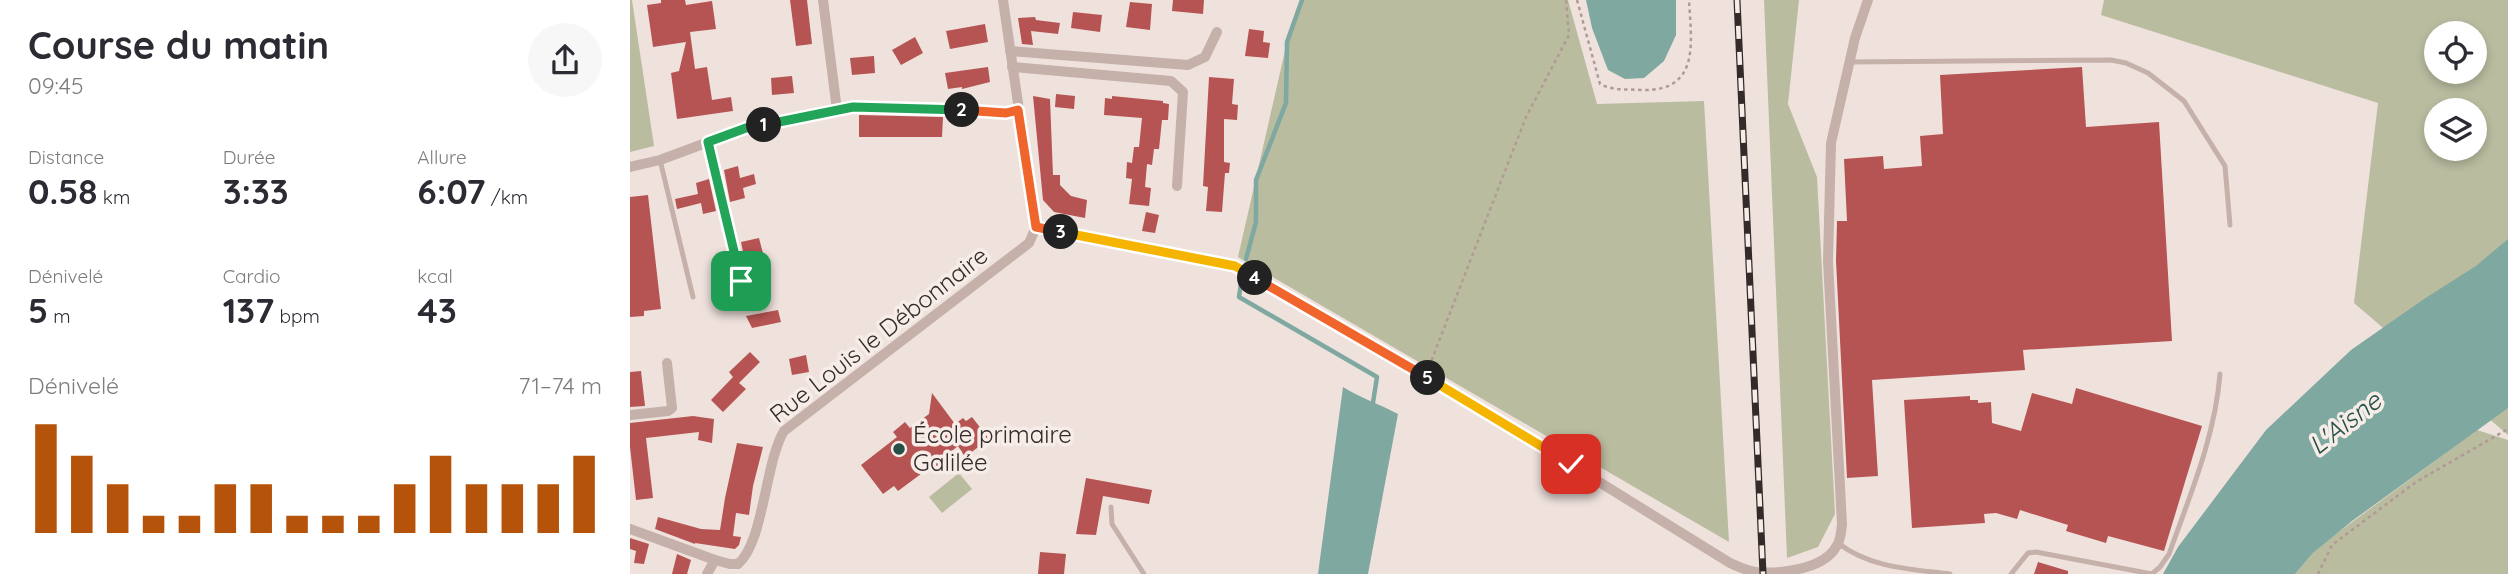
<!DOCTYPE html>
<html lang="fr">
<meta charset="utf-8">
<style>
body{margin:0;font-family:Quicksand,sans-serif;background:#f7f7f7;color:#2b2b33;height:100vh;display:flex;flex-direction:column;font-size:26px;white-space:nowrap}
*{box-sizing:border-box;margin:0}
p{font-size:23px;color:#7c7c81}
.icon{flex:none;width:38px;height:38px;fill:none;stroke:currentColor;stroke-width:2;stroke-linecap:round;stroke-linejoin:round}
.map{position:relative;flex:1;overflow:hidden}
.panel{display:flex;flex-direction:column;background:#fff;width:630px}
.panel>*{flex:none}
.buttons{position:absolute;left:1794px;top:21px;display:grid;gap:14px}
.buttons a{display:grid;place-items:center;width:63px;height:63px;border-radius:50%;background:#fff;box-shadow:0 4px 10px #0003;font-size:35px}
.pin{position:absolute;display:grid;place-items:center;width:60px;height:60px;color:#fff;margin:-30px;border-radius:14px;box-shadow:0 4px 10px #0006}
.km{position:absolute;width:35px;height:35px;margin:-18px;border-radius:50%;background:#222;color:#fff;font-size:19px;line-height:35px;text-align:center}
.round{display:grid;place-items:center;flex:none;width:74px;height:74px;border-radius:37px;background:#f7f7f7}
.overview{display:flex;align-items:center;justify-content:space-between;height:119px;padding:0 28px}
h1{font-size:38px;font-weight:800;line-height:52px}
.figures{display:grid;grid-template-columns:repeat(3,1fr);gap:10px;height:119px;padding:7px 28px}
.figures div{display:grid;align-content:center}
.figures b{font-size:35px;font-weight:800}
.figures small{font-size:19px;font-weight:400}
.figures p{font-size:19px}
.chart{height:196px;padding:14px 28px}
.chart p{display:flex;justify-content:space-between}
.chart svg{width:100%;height:126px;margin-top:7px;stroke:#b45309;stroke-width:6}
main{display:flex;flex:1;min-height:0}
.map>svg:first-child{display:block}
.green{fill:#b9bc9f;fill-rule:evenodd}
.water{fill:#7fa8a0}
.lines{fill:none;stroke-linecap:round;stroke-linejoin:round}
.stream{stroke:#7fa8a0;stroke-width:4.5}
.building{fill:#b65453}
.path{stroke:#b19a95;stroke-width:2.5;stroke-dasharray:3.5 3.5;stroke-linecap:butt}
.lane{stroke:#c5b0aa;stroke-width:5}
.street{stroke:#c5b0aa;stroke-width:10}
.rail-casing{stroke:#342a29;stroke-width:7}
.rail{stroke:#f7ede8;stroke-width:4.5;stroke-dasharray:13;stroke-linecap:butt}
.split-1-casing{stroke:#fff;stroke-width:14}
.split-2-casing{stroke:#fff;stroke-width:14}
.split-3-casing{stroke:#fff;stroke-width:14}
.split-4-casing{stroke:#fff;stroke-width:14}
.split-5-casing{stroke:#fff;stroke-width:14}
.split-6-casing{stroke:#fff;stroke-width:14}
.split-1{stroke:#22a559;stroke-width:9}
.split-2{stroke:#22a559;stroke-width:9}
.split-3{stroke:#f0652b;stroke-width:9}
.split-4{stroke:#f5b400;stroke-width:9}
.split-5{stroke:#f0652b;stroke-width:9}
.split-6{stroke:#f5b400;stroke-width:9}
.poi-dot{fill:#245048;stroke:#f7ede8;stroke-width:2.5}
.labels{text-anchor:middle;stroke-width:7;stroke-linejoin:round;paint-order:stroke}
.street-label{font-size:24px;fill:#342a29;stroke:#f7ede8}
.poi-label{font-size:24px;fill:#342a29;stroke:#f7ede8;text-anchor:start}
.water-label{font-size:26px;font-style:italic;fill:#245048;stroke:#f7ede8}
</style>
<main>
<section class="panel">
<div class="overview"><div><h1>Course du matin</h1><p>09:45</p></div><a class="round"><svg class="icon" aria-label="share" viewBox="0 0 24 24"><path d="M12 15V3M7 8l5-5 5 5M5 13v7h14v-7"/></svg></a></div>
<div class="figures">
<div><p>Distance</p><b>0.58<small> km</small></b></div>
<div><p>Durée</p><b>3:33</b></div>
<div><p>Allure</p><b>6:07<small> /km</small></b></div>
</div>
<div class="figures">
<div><p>Dénivelé</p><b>5<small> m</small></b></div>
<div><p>Cardio</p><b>137<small> bpm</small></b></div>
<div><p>kcal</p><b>43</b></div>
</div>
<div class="chart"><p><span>Dénivelé</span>71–74 m</p>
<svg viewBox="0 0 160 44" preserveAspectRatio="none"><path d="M5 44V6M15 44V17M25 44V27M35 44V38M45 44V38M55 44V27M65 44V27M75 44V38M85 44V38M95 44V38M105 44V27M115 44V17M125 44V27M135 44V27M145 44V27M155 44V17"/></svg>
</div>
</section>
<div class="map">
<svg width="1878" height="574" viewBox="0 0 1878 574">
<rect width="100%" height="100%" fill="#efe2dd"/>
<g class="green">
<polygon points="0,0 2,0 24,146 0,152"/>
<polygon points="672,0 938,0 967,104 1074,101 1099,542 608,257 657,42"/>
<polygon points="1134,0 1169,0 1158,104 1187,177 1205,514 1188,547 1157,558"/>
<path d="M1474 0H1878V435L1724 303 1748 103 1471 15ZM1806 33H1844V72H1806ZM1806 110H1844V149H1806Z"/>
<polygon points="1847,430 1878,440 1878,574 1665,574 1683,553 1699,539"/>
<polygon points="329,473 342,489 312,513 299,497"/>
</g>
<g class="water">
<polygon points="956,0 1046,0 1046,35 1034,61 1014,78 995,79 978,70 962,28"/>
<polygon points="1878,239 1878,408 1722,521 1683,553 1665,574 1533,574 1548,547 1636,430 1721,350 1794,299 1846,266"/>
<path d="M713 387C731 398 749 404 768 414L738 574H688Z"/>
</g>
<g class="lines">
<g class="stream">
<polyline points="616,259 626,222 626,180 656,103 657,42 672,0"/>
<polyline points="611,283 609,297 747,377 742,409"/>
</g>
</g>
<g class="building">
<polygon points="31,0 55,0 56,5 82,1 86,29 60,32 65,69 77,67 82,100 101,97 103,111 47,119 41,73 49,71 56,42 23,47 17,5 31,3"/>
<polygon points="160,0 177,0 182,44 166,46"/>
<polygon points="543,0 574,0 573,14 542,11"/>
<polygon points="500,2 522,4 520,30 496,27"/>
<polygon points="443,12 472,15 470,32 441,28"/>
<polygon points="405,17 406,20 430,23 428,34 401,31 403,45 392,44 388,18"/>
<polygon points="355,24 358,42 320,49 316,31"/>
<polygon points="619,29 634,31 633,42 640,43 638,58 615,56"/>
<polygon points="285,37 293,53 271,65 262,50"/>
<polygon points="244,56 245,73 222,75 220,58"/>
<polygon points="358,67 360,82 332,89 332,87 318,89 315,73"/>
<polygon points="1452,67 1456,127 1529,122 1542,341 1393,350 1395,370 1242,380 1248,476 1217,478 1206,261 1207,221 1217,221 1214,159 1253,156 1254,169 1292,166 1290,136 1313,134 1310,75"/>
<polygon points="162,76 164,93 142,95 141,78"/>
<polygon points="579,77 604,79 602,104 608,105 607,120 594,119 594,162 600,163 599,173 595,173 592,212 576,211 578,187 573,186"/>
<polygon points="426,94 445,96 444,109 425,107"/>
<polygon points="403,96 420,99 423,175 430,175 430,185 441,196 457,200 455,218 424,212 413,200"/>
<polygon points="482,96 533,101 533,103 539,104 538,120 532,120 529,149 524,149 522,165 517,164 515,187 521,188 519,206 499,204 502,179 496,178 497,162 502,163 504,147 509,147 512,118 474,115 475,98 482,99"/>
<polygon points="229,115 313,117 312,137 229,137"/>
<polygon points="108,166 110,178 124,174 126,184 113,188 115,198 100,202 94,170"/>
<polygon points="79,179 86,211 73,214 71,203 47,209 45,199 68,194 66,183"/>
<polygon points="18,195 31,309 14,311 14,316 0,317 0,197"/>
<polygon points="516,212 529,215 525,233 512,231"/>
<polygon points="129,238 137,269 132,270 133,277 119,280 111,242"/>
<polygon points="97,257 103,283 108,288 91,292 84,261"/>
<polygon points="148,310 151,322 122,328 116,316"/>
<polygon points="120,352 130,362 109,383 116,389 93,412 81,400 103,377 99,372"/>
<polygon points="176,355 179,372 162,375 159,359"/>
<polygon points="11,371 15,406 0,407 0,372"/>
<polygon points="1446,388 1572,426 1534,551 1478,536 1476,543 1436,531 1438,525 1390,510 1387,519 1366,513 1354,514 1355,523 1282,528 1274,400 1340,396 1340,400 1348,400 1348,403 1361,402 1362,423 1391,431 1402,393 1442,404"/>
<polygon points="302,393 325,424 333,418 336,421 342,417 359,439 335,457 328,446 313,458 312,467 304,472 295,471 268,491 264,486 253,494 231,465 267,437 263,432 275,422 280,428 299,414"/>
<polygon points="63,416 84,419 82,443 68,440 69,432 16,438 23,498 6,500 0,447 0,423"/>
<polygon points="107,443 133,447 123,486 119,515 106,513 103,536 111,537 109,545 105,549 65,543 65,544 25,529 28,517 71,529 90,530 95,498"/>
<polygon points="456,478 522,490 519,504 473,496 466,535 446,534"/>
<polygon points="0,538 19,544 14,564 4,563 6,551 0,549"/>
<polygon points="410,552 436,554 434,574 408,574"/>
<polygon points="47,554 61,560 57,574 42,574"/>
<polygon points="1408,562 1438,571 1438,574 1404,574"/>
</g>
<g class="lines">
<g class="path">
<path d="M947 0 970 84C983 91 998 89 1013 90 1071 91 1061 41 1059 0"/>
<polyline points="799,367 896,117 939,35 936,0"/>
<polyline points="1688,574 1702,545 1786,482 1878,429"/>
</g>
<g class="lane">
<polyline points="1219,62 1481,60 1496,63 1518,73 1554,101 1595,166 1600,225"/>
<polyline points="30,160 63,297"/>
<polyline points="481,507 482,524 514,574"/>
<path d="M1208 543C1240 568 1281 569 1320 574"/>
<path d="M1381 574 1398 553 1406 552 1522 574 1530 567 1539 554C1560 495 1585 437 1590 374"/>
</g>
<g class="street">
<polyline points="193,0 207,110"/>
<polyline points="373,0 406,227"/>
<polyline points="380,51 558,65 575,57 587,32"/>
<polyline points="382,67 541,81 553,92 547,186"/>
<polyline points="78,142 111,281"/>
<polyline points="0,167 30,160 116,128 223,107 305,108 376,112 388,110"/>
<path d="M406 227 605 266 890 433 1100 563C1109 567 1117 571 1126 572 1149 574 1189 570 1204 550 1210 543 1211 534 1212 524L1198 261 1201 143 1225 38 1238 0"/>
<polyline points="0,415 38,411 42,408 37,363"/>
<polyline points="0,529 85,560 100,564 108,564"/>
<path d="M108 564C134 542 135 462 154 431L399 243 406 227"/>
<polyline points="77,574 85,560"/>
</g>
<defs>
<polyline id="rail" points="1107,0 1133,574"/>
</defs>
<use href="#rail" class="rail-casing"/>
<use href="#rail" class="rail"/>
</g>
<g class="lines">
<defs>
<polyline id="split-1" points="111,281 78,142 116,128 134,125"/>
<polyline id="split-2" points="134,125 223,107 332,110"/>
<polyline id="split-3" points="332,110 376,113 388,110 406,227 431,232"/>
<polyline id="split-4" points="431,232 605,266 625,278"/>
<polyline id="split-5" points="625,278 798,378"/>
<polyline id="split-6" points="798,378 941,464"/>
</defs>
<use href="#split-1" class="split-1-casing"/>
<use href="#split-2" class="split-2-casing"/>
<use href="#split-3" class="split-3-casing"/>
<use href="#split-4" class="split-4-casing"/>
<use href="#split-5" class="split-5-casing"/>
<use href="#split-6" class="split-6-casing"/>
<use href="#split-1" class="split-1"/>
<use href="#split-2" class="split-2"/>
<use href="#split-3" class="split-3"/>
<use href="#split-4" class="split-4"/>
<use href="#split-5" class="split-5"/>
<use href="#split-6" class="split-6"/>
</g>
<circle class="poi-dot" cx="269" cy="449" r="7"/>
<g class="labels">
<g class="street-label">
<text transform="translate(249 335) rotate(-38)" y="8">Rue Louis le Débonnaire</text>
</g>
<g class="poi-label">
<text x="283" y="443">École primaire<tspan x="283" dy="28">Galilée</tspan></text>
</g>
<g class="water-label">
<text transform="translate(1715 423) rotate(-38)" y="9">L'Aisne</text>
</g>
</g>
</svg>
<div class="buttons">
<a><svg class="icon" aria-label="locate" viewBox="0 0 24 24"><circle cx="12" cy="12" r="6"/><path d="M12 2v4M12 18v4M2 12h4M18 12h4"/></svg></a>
<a><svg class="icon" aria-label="layers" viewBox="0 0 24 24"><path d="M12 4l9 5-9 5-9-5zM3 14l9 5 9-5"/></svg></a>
</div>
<div class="pin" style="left:111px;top:281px;background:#1e9e55"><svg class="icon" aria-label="arrive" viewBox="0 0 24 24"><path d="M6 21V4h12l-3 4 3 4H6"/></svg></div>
<div class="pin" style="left:941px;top:464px;background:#d93025"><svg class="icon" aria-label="check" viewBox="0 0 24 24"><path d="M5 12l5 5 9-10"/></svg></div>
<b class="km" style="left:134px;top:125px">1</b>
<b class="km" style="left:332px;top:110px">2</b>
<b class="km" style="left:431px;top:232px">3</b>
<b class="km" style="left:625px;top:278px">4</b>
<b class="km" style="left:798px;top:378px">5</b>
</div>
</main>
